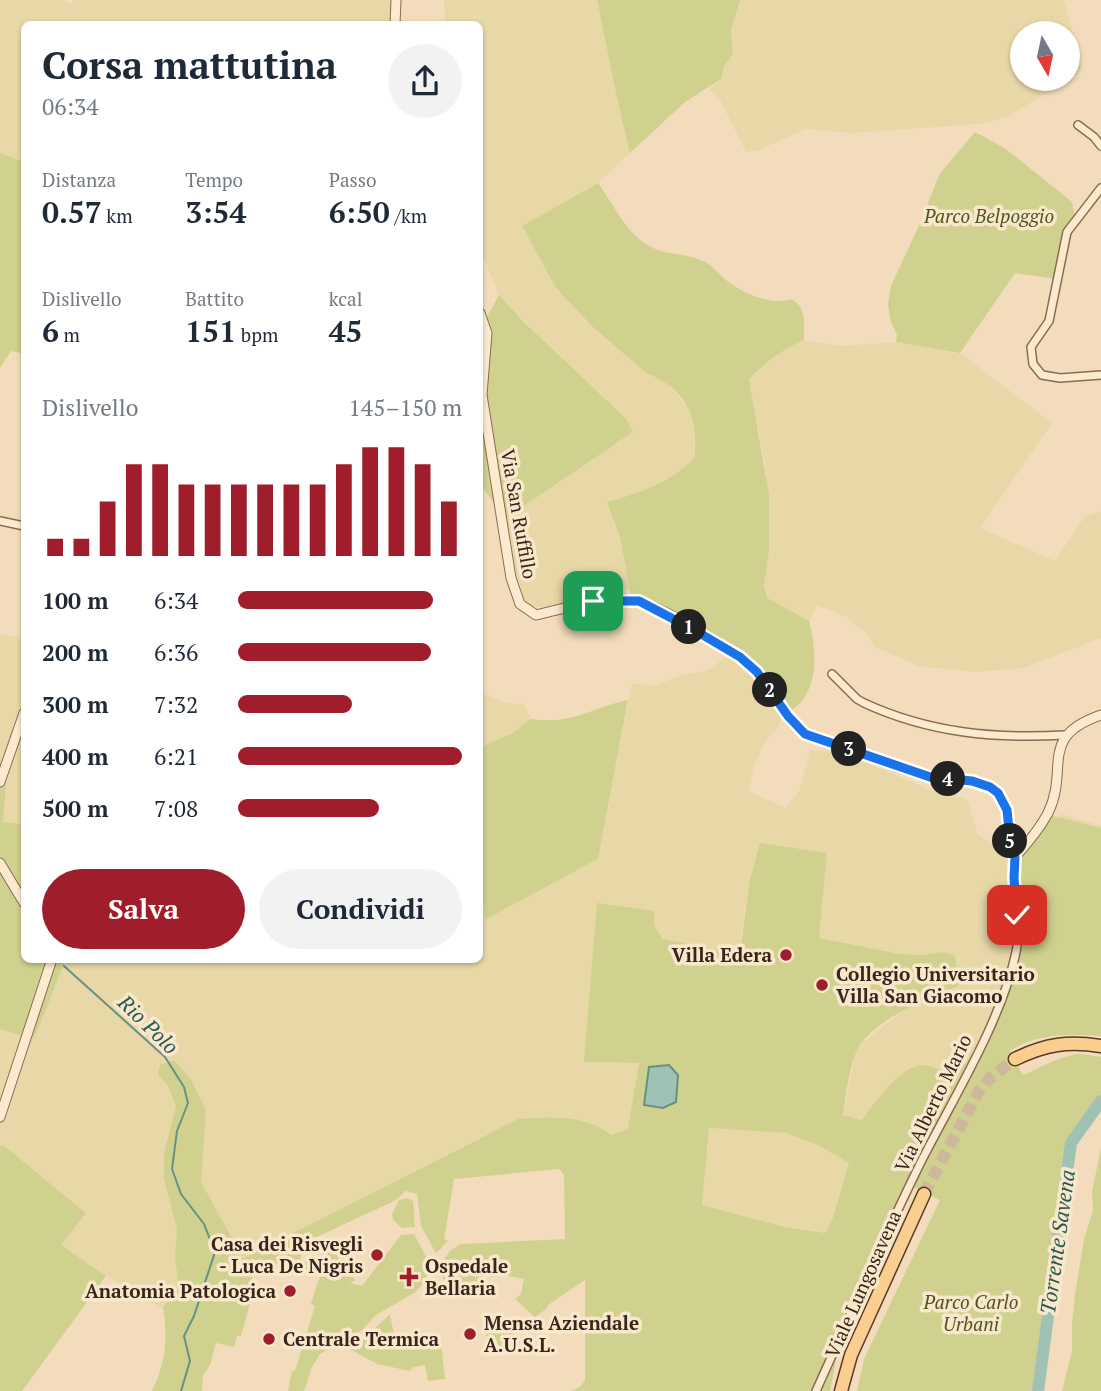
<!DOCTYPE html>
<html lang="it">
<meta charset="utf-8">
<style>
body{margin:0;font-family:"PT Serif",serif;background:#f2f2f3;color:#1f2937;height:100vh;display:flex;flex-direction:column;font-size:26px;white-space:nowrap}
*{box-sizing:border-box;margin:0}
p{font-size:23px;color:#747a83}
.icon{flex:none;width:38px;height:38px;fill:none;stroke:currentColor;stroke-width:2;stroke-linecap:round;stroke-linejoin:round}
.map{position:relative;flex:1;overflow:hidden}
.panel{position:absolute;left:21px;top:21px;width:462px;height:942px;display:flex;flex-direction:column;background:#fff;border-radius:10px;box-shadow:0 2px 5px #0004}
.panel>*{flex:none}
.needle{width:46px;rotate:171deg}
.tools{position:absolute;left:1010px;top:21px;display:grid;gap:14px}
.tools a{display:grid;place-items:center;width:70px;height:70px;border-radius:50%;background:#fff;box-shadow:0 2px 5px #0004;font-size:35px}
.pin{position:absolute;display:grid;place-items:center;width:60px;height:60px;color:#fff;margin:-30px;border-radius:14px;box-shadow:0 4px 10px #0006}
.km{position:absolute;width:35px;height:35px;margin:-18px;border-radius:50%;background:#222;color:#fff;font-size:19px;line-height:35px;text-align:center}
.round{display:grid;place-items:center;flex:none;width:74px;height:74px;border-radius:37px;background:#f2f2f3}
.head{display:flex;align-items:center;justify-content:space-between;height:119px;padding:0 21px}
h1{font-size:38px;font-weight:700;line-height:52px}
.stats{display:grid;grid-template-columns:repeat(3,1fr);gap:10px;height:119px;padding:7px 21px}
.stats div{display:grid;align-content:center}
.stats b{font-size:30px;font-weight:700}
.stats small{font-size:19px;font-weight:400}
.stats p{font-size:19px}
.chart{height:196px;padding:14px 21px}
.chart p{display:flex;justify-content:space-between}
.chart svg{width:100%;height:126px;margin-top:7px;stroke:#a01e2c;stroke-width:6}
.button{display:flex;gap:14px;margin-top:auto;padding:14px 21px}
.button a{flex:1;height:80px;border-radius:42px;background:#a01e2c;color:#fff;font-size:28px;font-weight:700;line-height:80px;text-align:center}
.button a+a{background:#f2f2f3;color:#1f2937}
ul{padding:0 21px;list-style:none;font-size:23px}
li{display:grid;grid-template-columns:112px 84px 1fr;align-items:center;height:52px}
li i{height:18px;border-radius:9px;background:#a01e2c}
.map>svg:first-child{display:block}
.farmland{fill:#e8d8a8;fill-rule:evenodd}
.green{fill:#d0d18f;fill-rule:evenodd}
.water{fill:#a0c2b5;stroke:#679182;stroke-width:2}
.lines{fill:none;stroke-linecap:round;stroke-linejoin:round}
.stream{stroke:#679182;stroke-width:2}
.river{stroke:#a0c2b5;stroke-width:12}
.primary-tunnel{stroke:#cdb89b;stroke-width:12;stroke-dasharray:12 6;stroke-linecap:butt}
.minor-casing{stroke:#8b6b54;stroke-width:10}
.tertiary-casing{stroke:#8b6b54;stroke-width:11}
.primary-casing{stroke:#583a29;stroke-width:15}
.minor{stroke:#fceacf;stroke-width:7}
.tertiary{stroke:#fceacf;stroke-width:9}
.primary{stroke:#face8e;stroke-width:12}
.route-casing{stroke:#fff;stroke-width:14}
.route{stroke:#1a73e8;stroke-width:9}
.poi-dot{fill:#a01e2c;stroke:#f9e7cc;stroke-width:2.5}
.labels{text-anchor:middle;stroke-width:7;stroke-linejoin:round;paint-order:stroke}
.park-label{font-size:19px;font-style:italic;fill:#4e571e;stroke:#f9e7cc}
.street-label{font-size:19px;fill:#38261a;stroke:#f9e7cc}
.poi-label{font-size:19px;font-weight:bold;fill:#38261a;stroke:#f9e7cc;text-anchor:start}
.water-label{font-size:21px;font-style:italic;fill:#285a52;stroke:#f9e7cc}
</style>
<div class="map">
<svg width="1101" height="1391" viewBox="0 0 1101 1391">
<rect width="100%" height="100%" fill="#f2dcbb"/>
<g class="farmland">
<polygon points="0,0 64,0 70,4 74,0 393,0 392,24 24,24 24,163 0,153"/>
<polygon points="444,0 597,0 630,153 598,183 522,226 556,288 646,373 659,378 670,386 691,411 695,424 694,458 682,470 643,492 608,502 620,537 629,589 541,607 530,606 521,596 515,580 506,518 633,432 499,295 480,248 480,24 445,24"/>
<path d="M740 0H1064L1082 67 1076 75 1007 117 979 124 852 133 805 129 759 150 746 152 720 100 709 89 721 79 724 66 733 54 731 30ZM1022 33H1068V79H1022Z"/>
<polygon points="804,340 842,346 896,342 960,353 1052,423 980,528 1055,561 1085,516 1101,511 1101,638 1023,668 975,672 919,666 875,647 868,635 847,617 817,605 809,621 767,599 764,586 769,551 766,470 749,379 782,351"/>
<polygon points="0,635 24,637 24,824 3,822 6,783 0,782"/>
<polygon points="734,652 747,663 782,716 778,728 765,741 754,766 748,791 786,808 800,789 810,750 828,751 858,759 928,789 967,799 978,835 993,845 1008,849 1020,847 1052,825 1061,814 1101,826 1101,994 992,1025 965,1064 944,1069 922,1065 899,1076 879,1096 862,1120 843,1115 855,1055 862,1043 904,1010 958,986 942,952 922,955 900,954 819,938 827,853 760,844 750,879 739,948 732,952 662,939 654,925 654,911 585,1062 639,1063 629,1129 612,1135 601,1127 491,1132 239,1261 190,1325 106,1276 60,1245 86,1213 3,1145 0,1146 0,1029 34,1039 66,959 480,959 480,886 486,918 598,859 632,683 654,686 679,676 706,671"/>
<polygon points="480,695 487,695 506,703 524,704 531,719 511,734 480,747"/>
<polygon points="709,1128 786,1133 818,1145 849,1163 832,1220 825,1233 785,1227 702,1205"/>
</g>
<g class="green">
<polygon points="597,0 740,0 731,30 733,54 724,66 721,79 685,102 630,153 619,107"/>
<polygon points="975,132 1006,149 1072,202 1075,217 1068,234 1057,279 1015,273 960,353 896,342 897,335 890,319 888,304 891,286 922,219 939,175"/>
<polygon points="0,153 24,162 24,354 11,351 0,368"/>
<path d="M598 183C611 201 623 226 640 240 662 257 678 251 701 260 713 265 717 272 726 280 742 293 771 306 791 299 807 308 804 324 804 340 783 349 765 363 749 379L769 495V551L764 586 767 598 809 621C818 656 820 698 782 716L747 663 631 597 620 537 607 502C640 493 670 483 694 458 700 417 685 388 646 373L593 327 556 288 522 226Z"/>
<polygon points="499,295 524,322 626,419 633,432 506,518 482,487 483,324"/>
<path d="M628 700 598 859 486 919 480 886V747L511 734 531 719C572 725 591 708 628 700Z"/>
<polygon points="0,782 6,783 3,822 24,824 24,959 66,959 34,1039 0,1029"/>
<path d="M1050 815 1101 828V1036C1071 1034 1036 1033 1010 1051L1023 1075C1040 1068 1059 1056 1078 1054 1085 1054 1094 1056 1101 1057V1101L1071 1143 1038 1391H857L864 1359 940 1200 911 1186 840 1339 830 1391H571L580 1387 585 1380V1280L548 1305 546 1309 535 1317 515 1299 521 1294 524 1279 498 1274 497 1277 483 1276 480 1287 444 1280 439 1270 440 1264 451 1250 461 1244 565 1239 564 1175 559 1169 454 1179 444 1239 448 1241 436 1253 421 1226 417 1194 406 1191 394 1201 306 1242 300 1260 309 1263 307 1270 275 1263 272 1270 260 1268 256 1270 246 1290 253 1293 241 1336H237L234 1347 216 1343 210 1365 203 1375 202 1391H152C166 1361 168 1340 163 1307L179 1288 175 1258 177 1229 164 1179V1153L176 1106 168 1086 158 1075 160 1065 174 1060 191 1079 206 1110 201 1182 238 1249 240 1260 518 1119C551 1117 584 1114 612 1135L628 1129 639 1063 584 1062 597 903 654 911V925L662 939 731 952 736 951 741 944 750 879 760 843 827 853 819 938 900 954 922 955 942 952 954 955 959 974 958 986C927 999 867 1021 855 1055 848 1074 846 1095 843 1115L862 1120C874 1103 899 1067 922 1065 929 1065 936 1069 943 1069 950 1069 958 1066 965 1064L985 1034 1016 951 1012 866ZM709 1128 786 1133 818 1145 849 1163 832 1220 825 1233 785 1227 702 1205Z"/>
<polygon points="3,1145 86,1213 61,1245 106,1276 22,1391 0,1391 0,1146"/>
<polygon points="1101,1148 1101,1391 1062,1391 1072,1352 1072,1324 1075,1295 1084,1239 1093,1211 1092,1192"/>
<polygon points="407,1198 413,1201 415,1227 402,1228 393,1220 392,1214 399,1200"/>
<path d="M414 1234 428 1260 426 1281 414 1293 376 1315 362 1330 320 1354 312 1367 304 1391H288L292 1371H295L315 1306 311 1304C314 1296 316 1285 320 1277 330 1257 332 1263 320 1241L328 1237 339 1259 355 1280 350 1283 362 1286 401 1235Z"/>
<polygon points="390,1314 395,1340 409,1339 411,1347 441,1342 445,1379 428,1381 425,1365 413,1367 410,1371 377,1364 350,1349 350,1345 366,1337"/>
<circle cx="500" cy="1334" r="14"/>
</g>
<polygon class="water" points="669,1065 678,1075 676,1102 663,1108 644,1105 649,1067"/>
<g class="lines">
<polyline class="stream" points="64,966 165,1057 184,1087 188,1103 177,1131 172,1169 181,1194 204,1224 215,1252 194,1316 184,1336 190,1361 181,1391"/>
<polyline class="river" points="1038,1391 1071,1143 1101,1101"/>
<polyline class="primary-tunnel" points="924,1194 979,1091 989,1079 1015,1059"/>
<defs>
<g id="minor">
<polyline points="1078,125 1094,137 1101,146"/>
<polyline points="1101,188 1067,232 1049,321 1031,347 1033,364 1042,375 1060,378 1101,375"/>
<polyline points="0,521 24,526"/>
<path d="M832 674 857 699 864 703C929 733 995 739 1065 735"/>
<path d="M816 1391C851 1314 884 1236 922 1160 954 1097 1002 1020 1016 952 1022 921 1013 888 1015 857"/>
</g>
<g id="tertiary">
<polyline points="395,24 396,0"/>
<path d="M480 313 487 333 482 395 511 578 520 604 536 615C561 609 617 593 641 602 666 610 743 654 759 674 773 693 784 719 805 733 814 739 829 742 840 746 868 756 901 771 931 777 952 782 980 775 997 792 1015 811 1002 841 1015 857 1026 845 1040 828 1048 813 1070 768 1037 737 1101 715"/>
<polyline points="0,782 24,713"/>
<polyline points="0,863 24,903"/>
<polyline points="0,1117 52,959"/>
</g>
<g id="primary">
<path d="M1015 1059C1046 1044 1068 1041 1101 1046"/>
<polyline points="841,1391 851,1355 924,1194"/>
</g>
</defs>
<use href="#minor" class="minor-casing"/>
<use href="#tertiary" class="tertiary-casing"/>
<use href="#primary" class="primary-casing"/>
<use href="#minor" class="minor"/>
<use href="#tertiary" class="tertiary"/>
<use href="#primary" class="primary"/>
</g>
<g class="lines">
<defs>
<polyline id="route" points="593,601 639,601 696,631 740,657 757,672 788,716 805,734 930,777 972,781 990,787 998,793 1007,810 1011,850 1015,857 1014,878 1017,915"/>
</defs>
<use href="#route" class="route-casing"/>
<use href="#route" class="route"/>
</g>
<g class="poi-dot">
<circle cx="786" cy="955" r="7"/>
<circle cx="822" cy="985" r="7"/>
<circle cx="377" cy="1255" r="7"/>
<path d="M405.5 1266.5h7v7h7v7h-7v7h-7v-7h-7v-7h7z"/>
<circle cx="290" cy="1291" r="7"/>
<circle cx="470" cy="1334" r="7"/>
<circle cx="269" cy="1339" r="7"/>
</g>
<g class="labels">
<g class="park-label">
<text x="989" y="223">Parco Belpoggio</text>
<text x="971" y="1309">Parco Carlo<tspan x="971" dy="22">Urbani</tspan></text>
</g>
<g class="street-label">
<text transform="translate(519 514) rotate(80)" y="7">Via San Ruffillo</text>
<text transform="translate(933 1103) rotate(-64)" y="7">Via Alberto Mario</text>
<text transform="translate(863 1284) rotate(-66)" y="7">Viale Lungosavena</text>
</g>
<g class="poi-label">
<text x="772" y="962" text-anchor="end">Villa Edera</text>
<text x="836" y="981">Collegio Universitario<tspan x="836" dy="22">Villa San Giacomo</tspan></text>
<text x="363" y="1251" text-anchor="end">Casa dei Risvegli<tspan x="363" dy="22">- Luca De Nigris</tspan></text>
<text x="425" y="1273">Ospedale<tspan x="425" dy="22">Bellaria</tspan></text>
<text x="276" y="1298" text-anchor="end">Anatomia Patologica</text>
<text x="484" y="1330">Mensa Aziendale<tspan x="484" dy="22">A.U.S.L.</tspan></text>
<text x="283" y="1346">Centrale Termica</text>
</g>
<g class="water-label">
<text transform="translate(148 1025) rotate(44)" y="7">Rio Polo</text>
<text transform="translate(1058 1242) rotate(-82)" y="7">Torrente Savena</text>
</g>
</g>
</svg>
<div class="tools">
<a><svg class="needle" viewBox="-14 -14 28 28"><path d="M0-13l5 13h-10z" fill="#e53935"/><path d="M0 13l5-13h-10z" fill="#747a83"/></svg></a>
</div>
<div class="pin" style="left:593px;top:601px;background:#1e9e55"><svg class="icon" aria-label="arrive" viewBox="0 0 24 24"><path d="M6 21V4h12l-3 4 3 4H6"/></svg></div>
<div class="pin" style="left:1017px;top:915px;background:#d93025"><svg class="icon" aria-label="check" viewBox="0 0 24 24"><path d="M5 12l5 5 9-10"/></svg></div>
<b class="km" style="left:689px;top:627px">1</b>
<b class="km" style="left:770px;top:690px">2</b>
<b class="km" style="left:849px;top:749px">3</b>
<b class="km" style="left:948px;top:779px">4</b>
<b class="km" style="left:1010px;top:841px">5</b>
<section class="panel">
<div class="head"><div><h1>Corsa mattutina</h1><p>06:34</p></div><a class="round"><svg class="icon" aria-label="share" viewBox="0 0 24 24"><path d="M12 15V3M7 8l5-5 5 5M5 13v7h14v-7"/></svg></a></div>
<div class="stats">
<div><p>Distanza</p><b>0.57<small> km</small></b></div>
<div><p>Tempo</p><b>3:54</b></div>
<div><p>Passo</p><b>6:50<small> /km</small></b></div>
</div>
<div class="stats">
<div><p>Dislivello</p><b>6<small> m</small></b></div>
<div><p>Battito</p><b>151<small> bpm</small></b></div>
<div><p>kcal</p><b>45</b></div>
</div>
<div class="chart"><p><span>Dislivello</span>145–150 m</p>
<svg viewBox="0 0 160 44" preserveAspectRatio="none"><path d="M5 44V38M15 44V38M25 44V25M35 44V12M45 44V12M55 44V19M65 44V19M75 44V19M85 44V19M95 44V19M105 44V19M115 44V12M125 44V6M135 44V6M145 44V12M155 44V25"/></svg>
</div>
<ul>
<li><b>100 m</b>6:34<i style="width:87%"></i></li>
<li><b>200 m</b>6:36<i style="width:86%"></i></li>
<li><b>300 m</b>7:32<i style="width:51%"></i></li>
<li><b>400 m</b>6:21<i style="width:100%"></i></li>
<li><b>500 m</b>7:08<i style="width:63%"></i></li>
</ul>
<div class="button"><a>Salva</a><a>Condividi</a></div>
</section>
</div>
